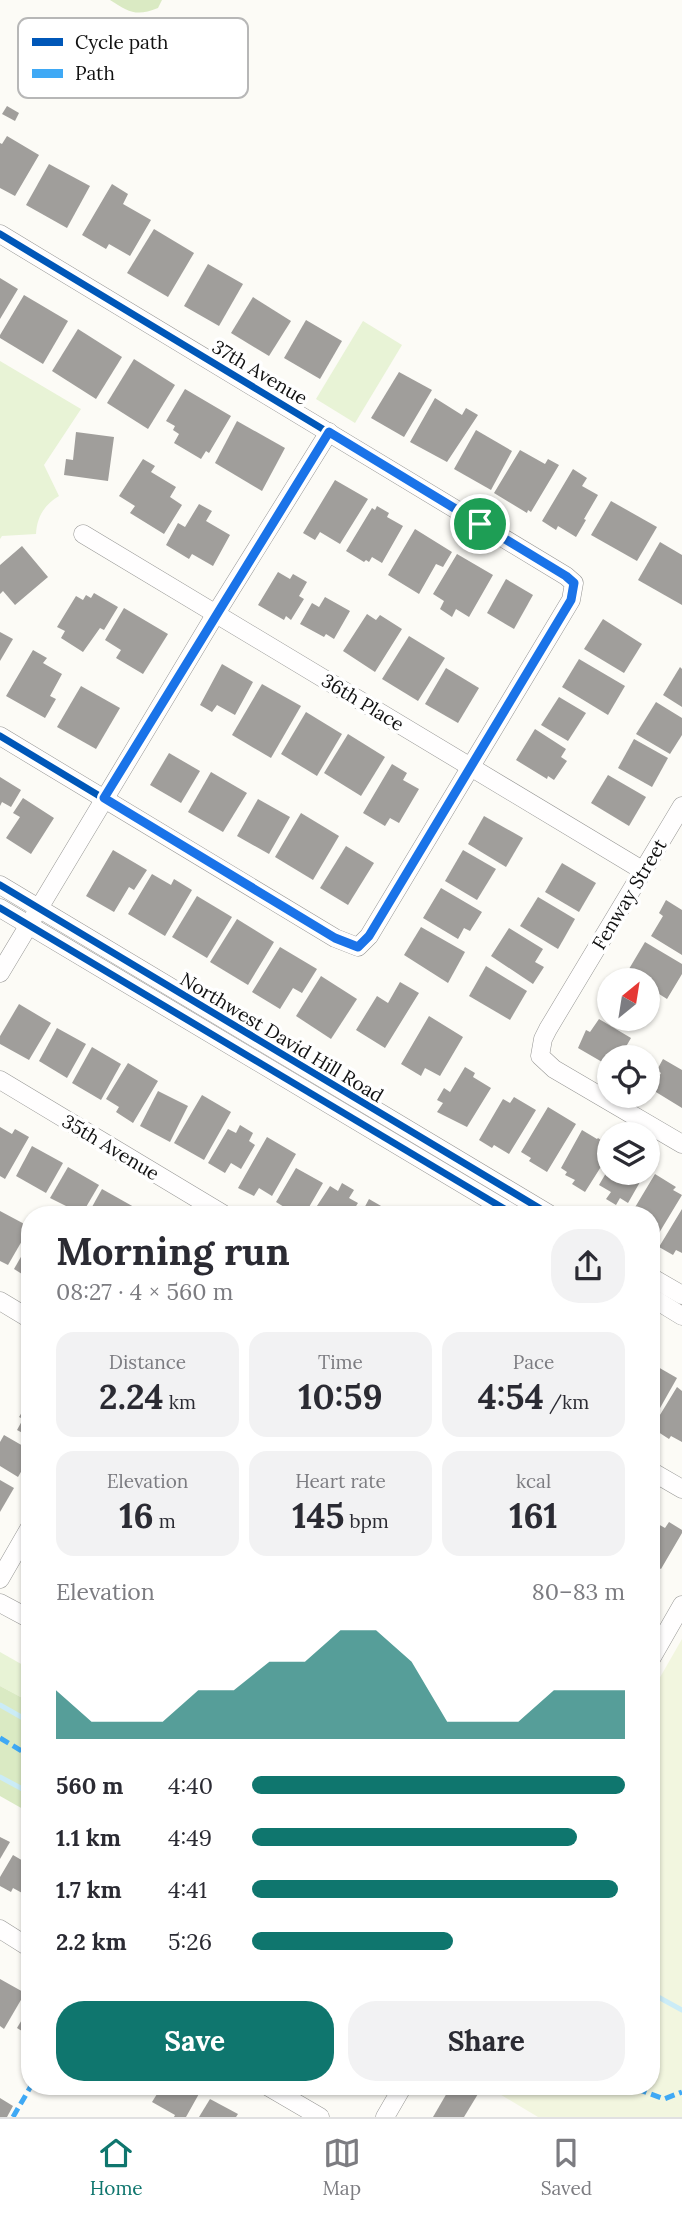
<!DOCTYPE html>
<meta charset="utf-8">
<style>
body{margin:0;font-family:Lora,serif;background:#f2f2f3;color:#2b2b33;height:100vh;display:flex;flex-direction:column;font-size:26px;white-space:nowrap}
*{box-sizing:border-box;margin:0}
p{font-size:23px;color:#7c7c81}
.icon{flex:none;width:38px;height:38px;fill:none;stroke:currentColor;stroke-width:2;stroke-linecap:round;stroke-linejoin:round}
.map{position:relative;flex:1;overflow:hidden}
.side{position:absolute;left:21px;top:1206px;width:639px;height:889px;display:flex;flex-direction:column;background:#fff;border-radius:28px;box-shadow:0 2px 5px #0004}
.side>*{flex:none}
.needle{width:46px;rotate:30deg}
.controls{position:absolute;left:597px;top:968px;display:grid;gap:14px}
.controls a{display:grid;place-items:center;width:63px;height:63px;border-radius:50%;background:#fff;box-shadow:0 2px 5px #0004;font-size:35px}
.pin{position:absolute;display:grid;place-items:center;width:60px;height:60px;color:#fff;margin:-30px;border:4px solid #fff;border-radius:50%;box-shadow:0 2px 7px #0007}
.round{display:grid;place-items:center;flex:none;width:74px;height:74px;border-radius:28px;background:#f2f2f3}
.summary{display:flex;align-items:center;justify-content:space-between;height:119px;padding:0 35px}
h1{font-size:38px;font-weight:700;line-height:52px}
.metrics{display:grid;grid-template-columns:repeat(3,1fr);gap:10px;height:119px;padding:7px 35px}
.metrics div{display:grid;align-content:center;border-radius:18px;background:#f2f2f3;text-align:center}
.metrics b{font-size:35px;font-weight:700}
.metrics small{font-size:19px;font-weight:400}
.metrics p{font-size:19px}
.chart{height:196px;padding:14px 35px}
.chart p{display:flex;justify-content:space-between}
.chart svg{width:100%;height:126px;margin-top:7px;fill:#0f766e;opacity:.7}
.button{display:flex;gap:14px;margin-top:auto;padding:14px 35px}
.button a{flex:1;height:80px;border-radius:28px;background:#0f766e;color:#fff;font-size:28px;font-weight:700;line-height:80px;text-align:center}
.button a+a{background:#f2f2f3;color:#2b2b33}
ul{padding:0 35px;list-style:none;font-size:23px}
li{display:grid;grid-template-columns:112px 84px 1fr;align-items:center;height:52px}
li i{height:18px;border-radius:9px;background:#0f766e}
.menu{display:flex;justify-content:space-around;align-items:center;height:98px;border-top:2px solid #e1e1e2;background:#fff;font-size:19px;color:#7c7c81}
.menu a{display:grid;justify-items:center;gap:4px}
.menu .current{color:#0f766e}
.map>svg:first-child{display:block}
.green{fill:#e8f3d6}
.forest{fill:#daeac3}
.pitch{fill:#f2f6df}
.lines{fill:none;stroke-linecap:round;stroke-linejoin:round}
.stream{stroke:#cbecf7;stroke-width:5}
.building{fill:#a09e9b}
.minor-casing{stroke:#969694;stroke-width:19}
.minor{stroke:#fffefe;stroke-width:18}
.quiet{stroke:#3fa9f5;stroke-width:5;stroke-dasharray:10 5;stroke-linecap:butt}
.cycleway-casing{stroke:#fff;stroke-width:11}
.cycleway{stroke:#0057b8;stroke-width:7}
.route-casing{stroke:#fff;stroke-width:14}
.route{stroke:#1a73e8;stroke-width:9}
.labels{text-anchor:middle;stroke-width:7;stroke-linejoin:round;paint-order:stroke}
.street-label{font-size:19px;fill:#101010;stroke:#fff}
.key{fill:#fff;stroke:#b7b7b7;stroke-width:2}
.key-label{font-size:19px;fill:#101010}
</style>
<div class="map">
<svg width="682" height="2117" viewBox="0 0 682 2117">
<rect width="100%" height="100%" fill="#fcfbf6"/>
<g class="green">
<polygon points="363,321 402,345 355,423 316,399"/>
<path d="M0 361 81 409 44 465 59 496C44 505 37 517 36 534L2 536 0 539Z"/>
<polygon points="0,1652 30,1669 30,1702 0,1686"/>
</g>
<g class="forest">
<path d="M110 0H162L158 8C136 17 129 12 110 0Z"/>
<polygon points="0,1686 30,1702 30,1813 0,1796"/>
</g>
<polygon class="pitch" points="682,1639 682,2117 538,2117 486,2086 651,2086 651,1693"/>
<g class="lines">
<g class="stream">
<polyline points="0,1705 30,1722"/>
<polyline points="0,1777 30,1793"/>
<polyline points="651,1993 682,2010"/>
</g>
</g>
<g class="building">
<polygon points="7,106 19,113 15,121 2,114"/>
<polygon points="7,136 39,155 15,196 0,188 0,143 2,144"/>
<polygon points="49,164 90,186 67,228 26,205"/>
<polygon points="112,184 128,194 123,204 151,220 130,256 109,244 106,249 82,235"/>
<polygon points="154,229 194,253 168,297 127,273"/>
<polygon points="208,264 243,284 219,326 184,306"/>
<polygon points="0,278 18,289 0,319"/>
<polygon points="24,295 68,321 43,364 0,338 0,335"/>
<polygon points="253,297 291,321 269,356 231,333"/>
<polygon points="306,320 342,341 320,379 284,358"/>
<polygon points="78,329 122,357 96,399 52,371"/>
<polygon points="134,359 175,385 148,429 107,403"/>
<polygon points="399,372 432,390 404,437 371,418"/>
<polygon points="185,389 231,416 209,453 206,451 201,459 174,443 179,434 173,430 175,426 166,421"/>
<polygon points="435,398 462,415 466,408 478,415 447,462 410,442"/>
<polygon points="237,421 285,448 262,491 215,463"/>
<polygon points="476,430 512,451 491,490 454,469"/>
<polygon points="76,432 114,437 108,481 64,475 66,459 73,460"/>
<polygon points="520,450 545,464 548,459 559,465 531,512 528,510 527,513 494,493"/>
<polygon points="143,459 155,466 151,472 176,487 170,497 182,505 164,534 130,513 135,506 119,496"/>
<polygon points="573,469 587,478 582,486 598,495 584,519 586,520 576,537 558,526 556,530 542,521"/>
<polygon points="335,480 368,499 340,544 320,532 315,540 303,533"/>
<polygon points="611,501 657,527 637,561 591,535"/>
<polygon points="199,504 212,511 206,521 230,535 213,566 192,554 189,559 166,545 178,523 185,527"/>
<polygon points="377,506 389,513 387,517 403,526 382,563 372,557 369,562 366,560 364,562 346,551 372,508 375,510"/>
<polygon points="415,529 452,552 443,567 436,564 419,594 388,575"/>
<polygon points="660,542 682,555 682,605 638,580"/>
<polygon points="22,546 48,577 15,605 3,591 0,594 0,565"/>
<polygon points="457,554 493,575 469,617 456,609 452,617 440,609 444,601 433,594"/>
<polygon points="278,572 290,579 293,574 307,582 299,596 304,599 291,620 286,616 284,620 258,605"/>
<polygon points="506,579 533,595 514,629 487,613"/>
<polygon points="94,593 118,607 104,630 100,628 83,652 61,638 65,631 57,627 76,596 83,600 86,595 91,598"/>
<polygon points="325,597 350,611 334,639 326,634 324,637 300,624 312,603 319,607"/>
<polygon points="124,608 168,634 143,674 116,658 121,650 105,640"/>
<polygon points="367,614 376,620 380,615 402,629 375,672 343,651"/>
<polygon points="603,619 642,644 624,673 584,649"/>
<polygon points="0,632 13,639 0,661"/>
<polygon points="409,636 445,658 418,701 382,679"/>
<polygon points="33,650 47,658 43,663 62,674 50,696 56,699 45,718 6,696"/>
<polygon points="579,659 625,686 608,715 562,687"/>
<polygon points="222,664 253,682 235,715 217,705 212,712 200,705"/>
<polygon points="680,667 682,669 682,707 663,695"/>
<polygon points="446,668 479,688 458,723 425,704"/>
<polygon points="262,684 301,706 271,758 232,735"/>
<polygon points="81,686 120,708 96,749 57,727"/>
<polygon points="559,697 586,713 568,741 541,725"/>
<polygon points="656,702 682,718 682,735 670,754 636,734"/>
<polygon points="306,712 342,734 317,776 281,754"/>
<polygon points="535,729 566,749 561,757 567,761 554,780 548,776 547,779 516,760"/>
<polygon points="348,734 385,757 361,796 324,773"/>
<polygon points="634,739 668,758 652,787 618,768"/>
<polygon points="169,753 200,771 181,803 150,785"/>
<polygon points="392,764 407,773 403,780 419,789 399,823 390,818 385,826 363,813"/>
<polygon points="211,772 247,793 223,832 188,812"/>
<polygon points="608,775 646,797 629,826 591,803"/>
<polygon points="0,777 21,790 11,807 2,802 0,806"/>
<polygon points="23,798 54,818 31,854 6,838 20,817 13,813"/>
<polygon points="258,799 290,817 269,854 237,836"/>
<polygon points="301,813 339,836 313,880 275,857"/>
<polygon points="484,816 523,838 506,867 468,844"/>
<polygon points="346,846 374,863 348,905 320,888"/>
<polygon points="113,850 147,870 134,890 129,887 114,912 86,896"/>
<polygon points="463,850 496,869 477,900 445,881"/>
<polygon points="562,863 596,883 579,912 545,892"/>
<polygon points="152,874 171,885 174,879 192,890 165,936 128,914"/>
<polygon points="441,888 482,912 470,931 464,928 458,939 423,918"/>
<polygon points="197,896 232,917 207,958 172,937"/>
<polygon points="538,897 575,919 558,949 520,926"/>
<polygon points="666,900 682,910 682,955 651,936 663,916 659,913"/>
<polygon points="237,919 274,942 248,985 210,962"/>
<polygon points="421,927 465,952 448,983 404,955"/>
<polygon points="509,928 543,949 535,962 544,967 533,984 491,956"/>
<polygon points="645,942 682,964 682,974 667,999 648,987 648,980 635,980 626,974"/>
<polygon points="280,947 317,969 302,993 293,988 280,1009 252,992"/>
<polygon points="486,966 527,991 510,1020 469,996"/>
<polygon points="321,976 357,999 331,1039 296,1016"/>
<polygon points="400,982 419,993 385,1048 356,1030 377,996 388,1003"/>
<polygon points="19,1004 51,1023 29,1060 0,1044 0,1036"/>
<polygon points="429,1016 463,1037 440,1076 425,1068 421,1076 401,1064"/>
<polygon points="619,1018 639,1018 634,1028"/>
<polygon points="599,1019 631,1038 620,1057 609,1057 609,1066 578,1048 586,1030 590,1032"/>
<polygon points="57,1028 86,1044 67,1078 39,1061"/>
<polygon points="92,1047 121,1064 101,1100 72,1083"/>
<polygon points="663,1059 682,1070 682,1108 651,1089 661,1073 657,1070"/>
<polygon points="128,1063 158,1081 133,1123 116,1112 119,1107 106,1099"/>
<polygon points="465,1067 475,1073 473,1077 491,1088 467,1127 437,1112 443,1103 437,1100 444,1088 450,1092"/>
<polygon points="158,1091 188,1106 170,1142 140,1126"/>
<polygon points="202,1095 231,1112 204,1160 174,1143"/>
<polygon points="514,1097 536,1110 509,1154 494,1145 492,1148 479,1140 503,1099 510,1103"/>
<polygon points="548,1107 576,1124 547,1172 529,1161 531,1158 521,1152"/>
<polygon points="240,1125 253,1133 249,1141 255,1145 241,1169 231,1163 225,1173 208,1163 228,1129 236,1133"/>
<polygon points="0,1127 12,1134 15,1129 29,1137 5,1179 0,1176"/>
<polygon points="582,1130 597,1139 598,1138 609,1146 609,1154 585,1192 572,1184 575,1180 565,1175 567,1172 561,1168"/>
<polygon points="267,1137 296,1154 272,1196 259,1188 254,1196 238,1188"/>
<polygon points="32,1146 63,1163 46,1193 16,1176"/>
<polygon points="68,1167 99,1185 82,1214 50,1198"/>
<polygon points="296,1168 323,1183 305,1214 287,1214 289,1210 276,1202"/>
<polygon points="609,1168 609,1172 640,1172 644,1175 628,1203 620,1198 616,1205 606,1199 611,1192 599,1185"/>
<polygon points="655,1174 676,1187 673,1190 682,1195 656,1238 651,1235 651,1214 631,1214"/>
<polygon points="342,1183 354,1190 349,1198 358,1203 351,1214 324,1214 315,1209 330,1186 338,1191"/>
<polygon points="102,1189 134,1207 129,1214 88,1214"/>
<polygon points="369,1199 395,1214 361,1214"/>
<polygon points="682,1209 682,1253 676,1250 673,1255 659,1247"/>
<polygon points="0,1211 30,1227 8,1265 0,1261"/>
<polygon points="30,1241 30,1279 14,1269"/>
<polygon points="651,1363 677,1378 651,1424"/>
<polygon points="677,1387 682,1391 682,1442 671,1436 669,1439 652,1428"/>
<polygon points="28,1402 30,1403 30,1437 17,1430 23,1419 19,1417"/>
<polygon points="4,1435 30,1450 30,1468 25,1465 18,1477 0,1466 0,1442"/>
<polygon points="0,1480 14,1488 0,1512"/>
<polygon points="651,1520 665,1528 669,1522 682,1530 682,1533 661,1569 651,1564"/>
<polygon points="0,1837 10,1842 0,1859"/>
<polygon points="13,1855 30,1865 30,1884 24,1894 13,1888 11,1892 0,1886 0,1877"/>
<polygon points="0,1979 25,1993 4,2029 0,2026"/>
<polygon points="30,2006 30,2036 17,2028"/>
<polygon points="162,2086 171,2086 180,2091 183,2086 189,2086 200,2092 186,2117 174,2117 175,2115 152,2102"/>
<polygon points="451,2086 476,2086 481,2089 464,2117 433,2117"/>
<polygon points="0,2098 13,2106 7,2117 0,2117"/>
<polygon points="210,2099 238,2114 236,2117 199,2117"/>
</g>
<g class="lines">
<defs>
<g id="minor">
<polyline points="0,234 566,576 574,583 571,600 369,936 358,947 335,938 0,736"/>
<polyline points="83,534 642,870"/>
<polyline points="682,806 548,1029 543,1039 540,1056 554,1069 682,1144"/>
<polyline points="0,885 549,1214"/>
<polyline points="0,908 513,1214"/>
<polyline points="0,973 215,615 329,432"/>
<polyline points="0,1080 223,1214"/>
<polyline points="651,1277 682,1295"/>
<polyline points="651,1297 682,1316"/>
<polyline points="0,1301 30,1319"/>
<polyline points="651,1471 682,1489"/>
<polyline points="0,1579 30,1527"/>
<polyline points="0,1603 30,1619"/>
<polyline points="651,1659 682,1605"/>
<polyline points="0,1929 30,1948"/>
<polyline points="267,2086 320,2117"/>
<polyline points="385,2117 403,2086"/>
</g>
</defs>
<use href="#minor" class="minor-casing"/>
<use href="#minor" class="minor"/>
<g class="quiet">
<polyline points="0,1738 30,1756"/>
<polyline points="637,2089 664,2099 682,2092"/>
<polyline points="13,2117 31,2086"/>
</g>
<defs>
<g id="cycleway">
<polyline points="0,234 566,576 574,583 571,600 369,936 358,947 335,938 0,736"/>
<polyline points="0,885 549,1214"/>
<polyline points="0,908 513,1214"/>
</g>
</defs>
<use href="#cycleway" class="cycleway-casing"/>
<use href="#cycleway" class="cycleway"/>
</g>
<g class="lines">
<defs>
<polygon id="route" points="329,432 566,576 574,583 571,600 369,936 358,947 335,938 104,798"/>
</defs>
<use href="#route" class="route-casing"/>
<use href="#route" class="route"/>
</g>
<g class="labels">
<g class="street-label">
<text transform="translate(260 372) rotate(31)" y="7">37th Avenue</text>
<text transform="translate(363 702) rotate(31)" y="7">36th Place</text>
<text transform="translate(629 894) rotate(-59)" y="7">Fenway Street</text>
<text transform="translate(282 1037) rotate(31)" y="7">Northwest David Hill Road</text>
<text transform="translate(111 1147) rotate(31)" y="7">35th Avenue</text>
</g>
</g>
<rect x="18" y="18" width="230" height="80" rx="10" class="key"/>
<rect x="32" y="38" width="31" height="8" fill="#0057b8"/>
<rect x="32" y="69" width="31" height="9" fill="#3fa9f5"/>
<g class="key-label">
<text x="75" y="49">Cycle path</text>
<text x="75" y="80">Path</text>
</g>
</svg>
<div class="controls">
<a><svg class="needle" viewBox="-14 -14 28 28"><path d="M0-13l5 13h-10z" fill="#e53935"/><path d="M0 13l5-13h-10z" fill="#7c7c81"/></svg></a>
<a><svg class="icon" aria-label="locate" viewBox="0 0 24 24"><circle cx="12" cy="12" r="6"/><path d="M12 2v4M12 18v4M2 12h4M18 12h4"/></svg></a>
<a><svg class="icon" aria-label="layers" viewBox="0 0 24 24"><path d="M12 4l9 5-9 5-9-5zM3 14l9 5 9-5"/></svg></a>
</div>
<div class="pin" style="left:480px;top:524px;background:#1e9e55"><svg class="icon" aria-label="arrive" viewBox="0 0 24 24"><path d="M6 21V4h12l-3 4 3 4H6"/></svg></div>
<section class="side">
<div class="summary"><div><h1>Morning run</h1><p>08:27 · 4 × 560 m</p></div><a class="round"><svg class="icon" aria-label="share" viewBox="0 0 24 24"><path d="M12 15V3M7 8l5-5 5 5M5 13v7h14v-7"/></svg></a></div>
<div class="metrics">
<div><p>Distance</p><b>2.24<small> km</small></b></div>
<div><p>Time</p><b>10:59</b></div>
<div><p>Pace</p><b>4:54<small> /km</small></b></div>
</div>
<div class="metrics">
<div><p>Elevation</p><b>16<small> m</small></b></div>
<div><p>Heart rate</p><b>145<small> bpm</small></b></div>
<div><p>kcal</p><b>161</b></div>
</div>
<div class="chart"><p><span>Elevation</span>80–83 m</p>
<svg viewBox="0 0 160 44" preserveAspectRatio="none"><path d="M0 44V27L10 38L20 38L30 38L40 27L50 27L60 17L70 17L80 6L90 6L100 17L110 38L120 38L130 38L140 27L150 27L160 27V44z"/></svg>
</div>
<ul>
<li><b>560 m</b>4:40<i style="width:100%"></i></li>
<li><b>1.1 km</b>4:49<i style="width:87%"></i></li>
<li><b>1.7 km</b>4:41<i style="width:98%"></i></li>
<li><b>2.2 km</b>5:26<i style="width:54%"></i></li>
</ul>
<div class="button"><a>Save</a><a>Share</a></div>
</section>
</div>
<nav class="menu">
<a class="current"><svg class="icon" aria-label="home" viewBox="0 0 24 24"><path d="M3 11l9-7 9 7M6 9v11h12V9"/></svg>Home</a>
<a><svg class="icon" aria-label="map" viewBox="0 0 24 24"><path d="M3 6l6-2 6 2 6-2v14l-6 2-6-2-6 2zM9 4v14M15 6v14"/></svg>Map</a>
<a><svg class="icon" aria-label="saved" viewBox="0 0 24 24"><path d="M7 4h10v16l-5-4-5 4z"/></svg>Saved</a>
</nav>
